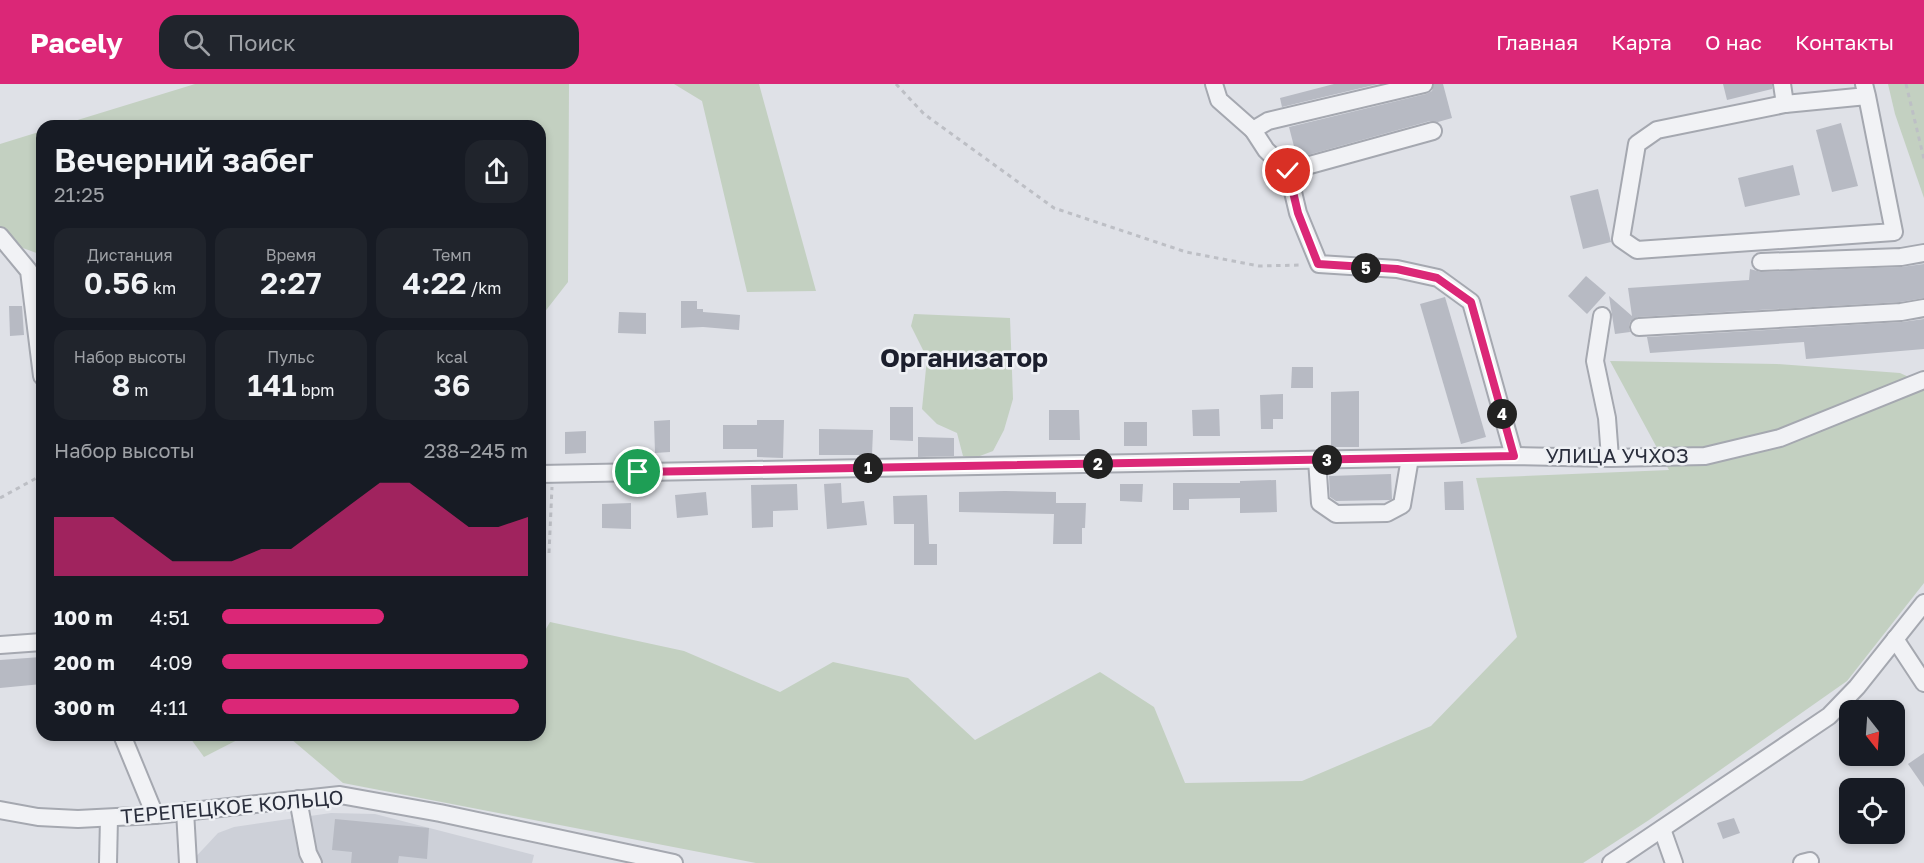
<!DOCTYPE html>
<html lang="ru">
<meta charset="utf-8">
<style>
body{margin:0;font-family:"Golos Text",sans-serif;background:#20242c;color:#f1f3f6;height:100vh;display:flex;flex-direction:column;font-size:22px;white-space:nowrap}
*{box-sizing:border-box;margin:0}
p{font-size:20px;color:#9ea1a6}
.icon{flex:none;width:33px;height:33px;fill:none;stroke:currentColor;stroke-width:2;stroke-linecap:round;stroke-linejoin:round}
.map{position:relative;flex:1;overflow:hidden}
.details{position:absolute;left:36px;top:36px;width:510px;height:621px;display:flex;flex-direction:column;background:#171b24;border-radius:18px;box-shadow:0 3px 9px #0003}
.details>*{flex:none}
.needle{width:39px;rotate:163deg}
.controls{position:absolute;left:1839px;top:616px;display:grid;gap:12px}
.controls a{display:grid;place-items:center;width:66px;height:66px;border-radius:12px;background:#171b24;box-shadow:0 3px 9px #0003;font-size:30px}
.pin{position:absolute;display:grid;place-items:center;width:51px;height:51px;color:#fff;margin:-26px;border:3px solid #fff;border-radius:50%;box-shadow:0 2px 6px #0007}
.km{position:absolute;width:30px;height:30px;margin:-15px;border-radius:50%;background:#222;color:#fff;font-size:16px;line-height:30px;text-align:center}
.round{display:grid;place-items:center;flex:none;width:63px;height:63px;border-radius:18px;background:#20242c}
.headline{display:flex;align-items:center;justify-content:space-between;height:102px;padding:0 18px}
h1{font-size:33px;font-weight:600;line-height:45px}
.metrics{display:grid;grid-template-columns:repeat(3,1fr);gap:9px;height:102px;padding:6px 18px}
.metrics div{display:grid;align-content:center;border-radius:15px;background:#20242c;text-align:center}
.metrics b{font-size:30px;font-weight:600}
.metrics small{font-size:16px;font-weight:400}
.metrics p{font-size:16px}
.chart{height:168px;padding:12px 18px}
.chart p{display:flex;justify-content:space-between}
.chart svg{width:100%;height:108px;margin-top:6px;fill:#db2777;opacity:.7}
ul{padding:0 18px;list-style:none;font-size:20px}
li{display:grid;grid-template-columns:96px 72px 1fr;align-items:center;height:45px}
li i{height:15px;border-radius:8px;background:#db2777}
header{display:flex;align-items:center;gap:36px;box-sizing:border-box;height:84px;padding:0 30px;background:#db2777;color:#fff}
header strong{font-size:28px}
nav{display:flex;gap:33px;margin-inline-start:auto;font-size:21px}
.search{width:420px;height:54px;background:#20242c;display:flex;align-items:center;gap:15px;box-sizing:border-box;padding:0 21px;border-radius:18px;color:#9ea1a6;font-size:22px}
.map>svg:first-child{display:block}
.built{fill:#cdd0d8}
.green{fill:#c3d0c1}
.building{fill:#b7bac3}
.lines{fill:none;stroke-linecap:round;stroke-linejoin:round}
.minor-casing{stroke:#a5a8b0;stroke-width:20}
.path{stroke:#bdbfc5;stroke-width:3;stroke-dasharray:4.5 4.5;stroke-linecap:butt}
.minor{stroke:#f1f2f5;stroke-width:16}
.route-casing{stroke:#fff;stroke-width:12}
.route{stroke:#db2777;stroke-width:8}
.labels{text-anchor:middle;stroke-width:5;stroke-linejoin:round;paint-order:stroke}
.street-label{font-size:20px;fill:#2a2e3c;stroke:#eef0f4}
.district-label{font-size:26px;font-weight:bold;fill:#1c1f2d;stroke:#eef0f4}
</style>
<header>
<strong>Pacely</strong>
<div class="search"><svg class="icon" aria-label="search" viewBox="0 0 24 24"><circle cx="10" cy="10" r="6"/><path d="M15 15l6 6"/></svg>Поиск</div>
<nav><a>Главная</a><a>Карта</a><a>О нас</a><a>Контакты</a></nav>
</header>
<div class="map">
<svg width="1924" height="779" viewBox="0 0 1924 779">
<rect width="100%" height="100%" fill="#dfe1e7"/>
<polygon class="built" points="331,729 375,730 534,771 532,779 190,779 218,749 234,743"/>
<g class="green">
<polygon points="195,0 569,0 568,198 540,234 540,42 58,42"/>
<polygon points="674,0 759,0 816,207 747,208 702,17"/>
<polygon points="1888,0 1924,0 1924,114 1895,30"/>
<polygon points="42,47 42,171 9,159 0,146 0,60"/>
<polygon points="914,230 1010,234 1013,315 1004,346 993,367 972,375 963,372 957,349 937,340 922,325 927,274 911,242"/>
<polygon points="1610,277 1777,280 1900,289 1924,300 1924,499 1847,597 1649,736 1583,779 756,779 343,699 291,655 278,651 540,651 540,555 550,538 684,567 780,608 833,578 908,594 975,656 1100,588 1154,623 1185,699 1302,697 1431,642 1517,553 1476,394 1669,386"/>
<polygon points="540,400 546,400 544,459 540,459"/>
<polygon points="188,651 247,651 204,673"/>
</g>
<g class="building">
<polygon points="1334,0 1378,0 1282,23 1280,14"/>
<polygon points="1434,0 1443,0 1452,34 1438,38 1430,37 1297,74 1289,43 1426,10 1432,7"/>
<polygon points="1723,0 1772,0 1772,5 1727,16"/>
<polygon points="1841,39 1858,102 1832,108 1816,46"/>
<polygon points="1793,81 1800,111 1745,123 1738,94"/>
<polygon points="1598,105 1611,158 1583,165 1570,112"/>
<polygon points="1924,180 1924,214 1900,218 1638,233 1630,238 1629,243 1630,248 1615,250 1609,212 1632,232 1628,204 1749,196 1750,185 1761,188 1901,183"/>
<polygon points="1586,192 1606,209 1587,230 1568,212"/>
<polygon points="1445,213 1486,353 1461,360 1420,220"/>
<polygon points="681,217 697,217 697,225 703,225 703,228 740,231 739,246 703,243 681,244"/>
<polygon points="9,222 22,222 24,251 10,252"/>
<polygon points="619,228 646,229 646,250 618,249"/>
<polygon points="1924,235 1924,265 1806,275 1804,258 1650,269 1647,253 1902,238"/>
<polygon points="1292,283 1313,283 1313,304 1291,304"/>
<polygon points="1359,307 1359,363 1331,363 1331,308"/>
<polygon points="1283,310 1283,335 1273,335 1273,345 1261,345 1260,311"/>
<polygon points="890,323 913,323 913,357 890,356"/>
<polygon points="1219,325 1220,352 1193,352 1192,326"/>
<polygon points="1049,326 1079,326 1080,356 1049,356"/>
<polygon points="670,336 670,368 655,369 654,337"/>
<polygon points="757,336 784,336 783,374 757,373 757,365 723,365 723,341 757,341"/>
<rect x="1124" y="338" width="23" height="24"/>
<polygon points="819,345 873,346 872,371 819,371"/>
<polygon points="586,347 586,369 565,370 565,348"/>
<polygon points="918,353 954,354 954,372 918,373"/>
<polygon points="1391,390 1392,415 1390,416 1336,417 1330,413 1329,392"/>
<polygon points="1276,396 1277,428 1240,429 1240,414 1189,415 1189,426 1173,426 1173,399 1240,399 1240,397"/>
<polygon points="1463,397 1464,426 1445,426 1444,398"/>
<polygon points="841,399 842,419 864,417 867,441 827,445 824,400"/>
<polygon points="797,400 798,426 773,427 773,443 752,444 751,401"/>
<polygon points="1120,400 1143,400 1142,418 1120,417"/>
<polygon points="1005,407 1056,408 1056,419 1086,419 1085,444 1082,444 1082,460 1053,460 1054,430 959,428 959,408"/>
<polygon points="706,408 708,431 677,434 675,411"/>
<polygon points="927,411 929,460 937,460 937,481 914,481 914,440 894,440 893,412"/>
<polygon points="631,419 631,445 602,444 602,420"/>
<polygon points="41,573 42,600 0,604 0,576"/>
<polygon points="1924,669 1924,703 1908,680"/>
<polygon points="1734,734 1740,749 1723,755 1717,739"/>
<polygon points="335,735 429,744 427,775 399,772 398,779 351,779 352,768 332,766"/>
</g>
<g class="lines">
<defs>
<g id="minor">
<polyline points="1214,0 1219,16 1253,46"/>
<polyline points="1424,0 1268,37 1253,46 1266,66 1288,87 1433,47"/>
<polyline points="1782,0 1785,20"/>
<polyline points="1864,0 1867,12 1894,148 1637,166 1621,155 1637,60 1657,46 1785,20 1867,12"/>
<polyline points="1288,87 1298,129 1319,180 1397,185 1438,194 1471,218 1514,372"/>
<polyline points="0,152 29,187 42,292"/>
<polyline points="1761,178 1901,173 1924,169"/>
<polyline points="1602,232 1595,277 1607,334 1610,374"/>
<polyline points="1639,243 1901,228 1924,224"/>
<polyline points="1317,376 1320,419 1336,430 1387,429 1402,421 1410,374"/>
<polyline points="540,390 1514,372 1610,374 1705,372 1780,354 1924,296"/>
<polyline points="1895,555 1924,599"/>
<polyline points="0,561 42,558"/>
<polyline points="122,651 155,731"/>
<polyline points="298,715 308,769 313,779"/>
<polyline points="0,726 38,733 78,735 155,731 340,711 440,729 674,779"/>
<polyline points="185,727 188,779"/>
<polyline points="1662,745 1674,779"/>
<polyline points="108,779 109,734"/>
<polyline points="1611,779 1829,632 1857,603 1924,519"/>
<polyline points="1802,779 1810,777"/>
</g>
</defs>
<use href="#minor" class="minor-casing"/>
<g class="path">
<polyline points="896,0 924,30 1054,124 1186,168 1259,182 1302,181"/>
<polyline points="1906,0 1924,75"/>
<polyline points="0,414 42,391"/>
<polyline points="549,469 552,403"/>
</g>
<use href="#minor" class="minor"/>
</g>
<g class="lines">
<defs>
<polyline id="route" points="638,388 1514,372 1471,218 1437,194 1397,185 1318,180 1298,129 1288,87"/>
</defs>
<use href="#route" class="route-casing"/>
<use href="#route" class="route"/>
</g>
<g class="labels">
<g class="street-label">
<text x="1617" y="379">УЛИЦА УЧХОЗ</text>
<text transform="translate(232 723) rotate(-5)" y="7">ТЕРЕПЕЦКОЕ КОЛЬЦО</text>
</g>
<g class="district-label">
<text x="964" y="283">Организатор</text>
</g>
</g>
</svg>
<div class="controls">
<a><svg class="needle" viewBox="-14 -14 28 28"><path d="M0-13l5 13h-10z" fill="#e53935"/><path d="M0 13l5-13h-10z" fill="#9ea1a6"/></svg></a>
<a><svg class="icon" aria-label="locate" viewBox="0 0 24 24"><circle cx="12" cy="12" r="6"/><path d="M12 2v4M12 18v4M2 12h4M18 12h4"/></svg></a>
</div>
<div class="pin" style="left:638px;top:388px;background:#1e9e55"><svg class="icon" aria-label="arrive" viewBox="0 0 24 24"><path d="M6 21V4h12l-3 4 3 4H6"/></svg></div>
<div class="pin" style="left:1288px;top:87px;background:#d93025"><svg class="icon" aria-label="check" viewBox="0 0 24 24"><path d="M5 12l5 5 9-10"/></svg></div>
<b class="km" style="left:868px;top:384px">1</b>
<b class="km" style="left:1098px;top:380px">2</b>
<b class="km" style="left:1327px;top:376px">3</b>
<b class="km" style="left:1502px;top:330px">4</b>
<b class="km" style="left:1366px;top:184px">5</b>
<section class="details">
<div class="headline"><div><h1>Вечерний забег</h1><p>21:25</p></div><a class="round"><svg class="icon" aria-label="share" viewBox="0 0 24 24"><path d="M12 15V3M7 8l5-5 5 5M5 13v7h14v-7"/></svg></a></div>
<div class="metrics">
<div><p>Дистанция</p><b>0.56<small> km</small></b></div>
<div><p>Время</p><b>2:27</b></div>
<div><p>Темп</p><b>4:22<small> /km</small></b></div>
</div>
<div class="metrics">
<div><p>Набор высоты</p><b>8<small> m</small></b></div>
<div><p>Пульс</p><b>141<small> bpm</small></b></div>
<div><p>kcal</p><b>36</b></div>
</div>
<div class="chart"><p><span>Набор высоты</span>238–245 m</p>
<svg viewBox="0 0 160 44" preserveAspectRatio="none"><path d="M0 44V20L10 20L20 20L30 29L40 38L50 38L60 38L70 33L80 33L90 24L100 15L110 6L120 6L130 15L140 24L150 24L160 20V44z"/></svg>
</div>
<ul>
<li><b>100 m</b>4:51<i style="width:53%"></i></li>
<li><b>200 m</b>4:09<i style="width:100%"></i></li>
<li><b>300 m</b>4:11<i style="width:97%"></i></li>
</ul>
</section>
</div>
